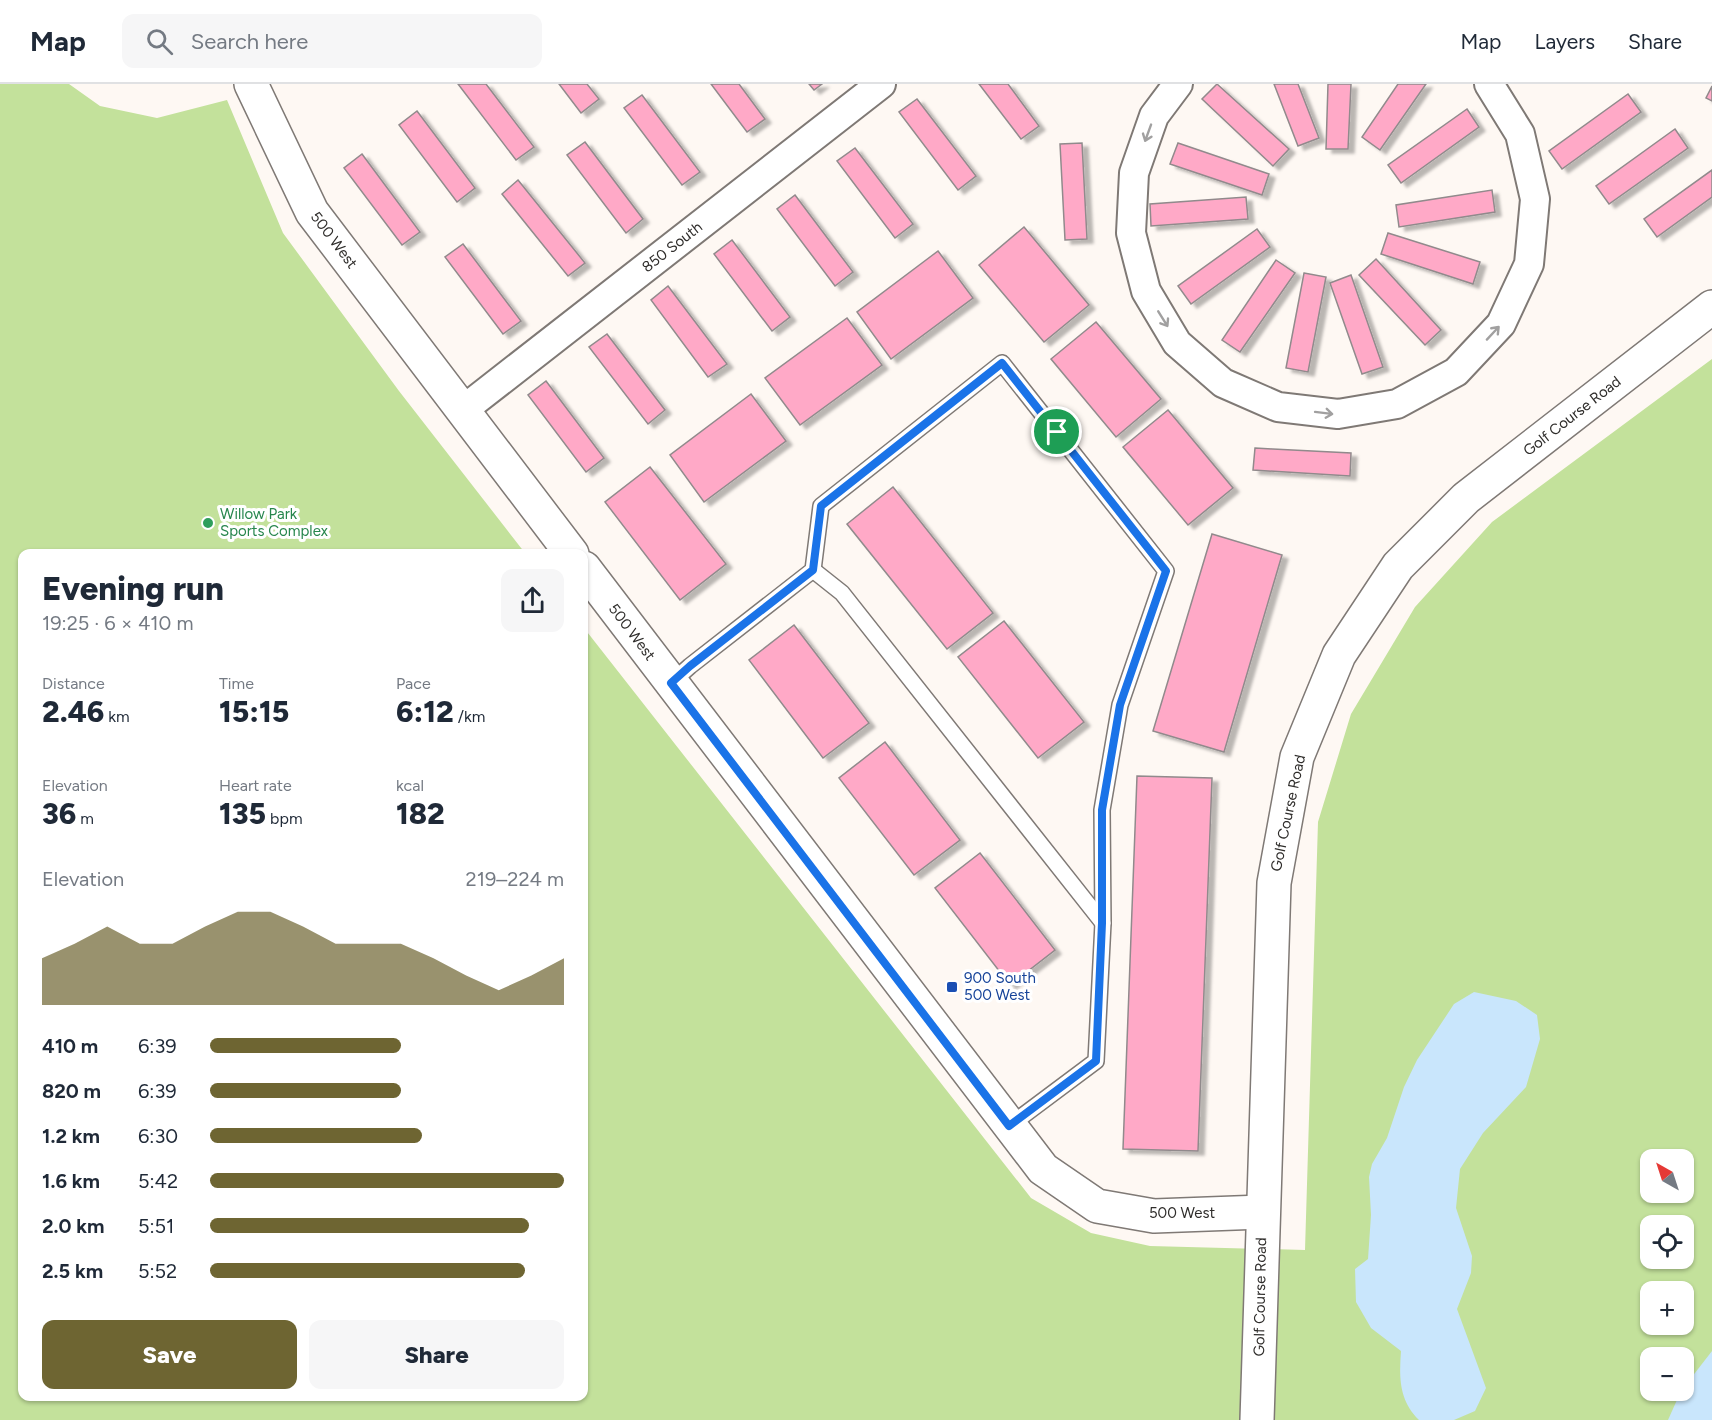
<!DOCTYPE html>
<meta charset="utf-8">
<style>
body{margin:0;font-family:Figtree,sans-serif;background:#f6f6f7;color:#1f2937;height:100vh;display:flex;flex-direction:column;font-size:22px;white-space:nowrap}
*{box-sizing:border-box;margin:0}
p{font-size:20px;color:#747a83}
.icon{flex:none;width:33px;height:33px;fill:none;stroke:currentColor;stroke-width:2;stroke-linecap:round;stroke-linejoin:round}
.map{position:relative;flex:1;overflow:hidden}
.details{position:absolute;left:18px;top:465px;width:570px;height:852px;display:flex;flex-direction:column;background:#fff;border-radius:12px;box-shadow:0 2px 4px #0004}
.details>*{flex:none}
.needle{width:39px;rotate:321deg}
.buttons{position:absolute;left:1640px;top:1065px;display:grid;gap:12px}
.buttons a{display:grid;place-items:center;width:54px;height:54px;border-radius:12px;background:#fff;box-shadow:0 2px 4px #0004;font-size:30px}
.pin{position:absolute;display:grid;place-items:center;width:51px;height:51px;color:#fff;margin:-26px;border:3px solid #fff;border-radius:50%;box-shadow:0 2px 6px #0007}
.round{display:grid;place-items:center;flex:none;width:63px;height:63px;border-radius:12px;background:#f6f6f7}
.overview{display:flex;align-items:center;justify-content:space-between;height:102px;padding:0 24px}
h1{font-size:33px;font-weight:800;line-height:45px}
.metrics{display:grid;grid-template-columns:repeat(3,1fr);gap:9px;height:102px;padding:6px 24px}
.metrics div{display:grid;align-content:center}
.metrics b{font-size:30px;font-weight:800}
.metrics small{font-size:16px;font-weight:400}
.metrics p{font-size:16px}
.chart{height:168px;padding:12px 24px}
.chart p{display:flex;justify-content:space-between}
.chart svg{width:100%;height:108px;margin-top:6px;fill:#6e6532;opacity:.7}
.cta{display:flex;gap:12px;margin-top:auto;padding:12px 24px}
.cta a{flex:1;height:69px;border-radius:12px;background:#6e6532;color:#fff;font-size:24px;font-weight:800;line-height:69px;text-align:center}
.cta a+a{background:#f6f6f7;color:#1f2937}
ul{padding:0 24px;list-style:none;font-size:20px}
li{display:grid;grid-template-columns:96px 72px 1fr;align-items:center;height:45px}
li i{height:15px;border-radius:8px;background:#6e6532}
header{display:flex;align-items:center;gap:36px;box-sizing:border-box;height:84px;padding:0 30px;background:#fff;border-bottom:2px solid #e0e1e3}
header strong{font-size:28px}
nav{display:flex;gap:33px;margin-inline-start:auto;font-size:21px}
.search{width:420px;height:54px;background:#f6f6f7;display:flex;align-items:center;gap:15px;box-sizing:border-box;padding:0 21px;border-radius:12px;color:#747a83;font-size:22px}
.map>svg:first-child{display:block}
.green{fill:#c3e19b;fill-rule:evenodd}
.water{fill:#c9e6fc}
.building{fill:#ffa9c7;stroke:#918a8c;stroke-width:1.5;filter:url(#shadow)}
.lines{fill:none;stroke-linecap:round;stroke-linejoin:round}
.lane-casing{stroke:#7f7975;stroke-width:18}
.street-casing{stroke:#7f7975;stroke-width:32}
.secondary-casing{stroke:#7f7975;stroke-width:36}
.lane{stroke:#fff;stroke-width:15}
.street{stroke:#fff;stroke-width:28}
.secondary{stroke:#fff;stroke-width:33}
.oneway{stroke:#a1a0a0}
.route-casing{stroke:#fff;stroke-width:12}
.route{stroke:#1a73e8;stroke-width:8}
.leisure-dot{fill:#2e9e5b;stroke:#fff;stroke-width:2}
.transit-dot{fill:#1a4fb4;stroke:#fff;stroke-width:2}
.labels{text-anchor:middle;stroke-width:6;stroke-linejoin:round;paint-order:stroke}
.street-label{font-size:15px;fill:#2f2d2b;stroke:#fff}
.leisure-label{font-size:15px;fill:#27864d;stroke:#fff;text-anchor:start}
.transit-label{font-size:15px;fill:#164399;stroke:#fff;text-anchor:start}
</style>
<header>
<strong>Map</strong>
<div class="search"><svg class="icon" aria-label="search" viewBox="0 0 24 24"><circle cx="10" cy="10" r="6"/><path d="M15 15l6 6"/></svg>Search here</div>
<nav><a>Map</a><a>Layers</a><a>Share</a></nav>
</header>
<div class="map">
<svg width="1712" height="1336" viewBox="0 0 1712 1336">
<defs>
<filter id="shadow"><feDropShadow dx="6" dy="4" stdDeviation="1.5" flood-color="#0004"/></filter>
</defs>
<rect width="100%" height="100%" fill="#fef8f3"/>
<path class="green" d="M0 0H69L100 22 157 34 227 16 283 149 399 307 525 469 22 470V1312H584V544L1031 1114 1091 1149 1150 1162 1305 1166 1318 738 1351 630 1415 523 1492 438 1712 275V1336H0ZM1650 1076H1683V1108H1650ZM1650 1142H1683V1174H1650ZM1650 1208H1683V1240H1650ZM1650 1274H1683V1306H1650Z"/>
<g class="water">
<path d="M1474 908 1516 917 1537 931 1540 955 1526 1003 1483 1049 1460 1085 1456 1124 1472 1172 1471 1189 1457 1225 1486 1304 1475 1327 1454 1336H1419C1399 1316 1399 1294 1401 1267L1371 1244 1356 1218 1355 1185 1368 1175 1371 1131 1369 1093 1372 1080 1387 1054 1404 1003 1417 976 1454 920Z"/>
<polygon points="1712,1267 1712,1336 1668,1336 1681,1307"/>
</g>
<g class="building">
<polygon points="458,0 486,0 534,63 516,76"/>
<polygon points="559,0 587,0 599,15 581,29"/>
<polygon points="711,0 739,0 765,35 747,48"/>
<polygon points="809,0 822,0 814,6"/>
<polygon points="979,0 1008,0 1039,42 1021,55"/>
<polygon points="1217,0 1289,65 1273,82 1202,15"/>
<polygon points="1274,0 1298,0 1319,54 1298,62"/>
<polygon points="1328,0 1351,0 1348,65 1326,65"/>
<polygon points="1398,0 1426,0 1380,66 1362,53"/>
<polygon points="1712,2 1712,17 1706,14"/>
<polygon points="1628,10 1641,28 1562,85 1549,67"/>
<polygon points="642,11 700,88 682,101 624,24"/>
<polygon points="917,15 976,92 958,106 899,28"/>
<polygon points="1467,25 1479,43 1401,99 1388,81"/>
<polygon points="417,27 475,104 457,118 399,41"/>
<polygon points="1675,45 1688,64 1609,120 1596,102"/>
<polygon points="585,58 643,135 626,149 567,71"/>
<polygon points="1082,59 1087,155 1065,156 1060,60"/>
<polygon points="1178,59 1269,90 1262,111 1170,80"/>
<polygon points="855,64 913,140 895,154 837,77"/>
<polygon points="362,70 420,148 402,161 344,84"/>
<polygon points="1712,86 1712,113 1657,153 1644,135"/>
<polygon points="518,96 585,179 568,192 502,110"/>
<polygon points="1492,106 1495,128 1399,143 1396,121"/>
<polygon points="795,111 853,188 835,202 777,125"/>
<polygon points="1246,113 1248,135 1151,142 1150,120"/>
<polygon points="1024,143 1089,221 1044,258 979,181"/>
<polygon points="1257,145 1270,163 1191,220 1178,202"/>
<polygon points="1388,149 1480,178 1473,200 1381,170"/>
<polygon points="732,156 790,233 772,247 714,170"/>
<polygon points="463,160 521,237 503,250 445,173"/>
<polygon points="938,167 973,214 891,275 857,228"/>
<polygon points="1376,175 1441,246 1425,261 1359,191"/>
<polygon points="1276,176 1295,189 1240,268 1222,256"/>
<polygon points="1304,189 1326,193 1308,288 1286,284"/>
<polygon points="1351,191 1383,283 1362,290 1330,199"/>
<polygon points="668,202 727,280 708,293 651,216"/>
<polygon points="847,234 882,281 800,341 765,294"/>
<polygon points="1096,238 1161,315 1116,353 1051,275"/>
<polygon points="607,250 665,326 648,340 589,263"/>
<polygon points="546,297 604,374 586,388 528,311"/>
<polygon points="751,310 786,357 704,418 670,371"/>
<polygon points="1168,326 1233,404 1188,441 1123,363"/>
<polygon points="1255,364 1351,369 1350,392 1253,386"/>
<polygon points="650,383 726,480 680,516 605,418"/>
<polygon points="893,403 993,529 947,565 847,440"/>
<polygon points="1212,450 1282,471 1224,668 1153,647"/>
<polygon points="1004,537 1084,638 1038,674 958,573"/>
<polygon points="794,541 869,639 823,674 749,576"/>
<polygon points="885,658 960,756 914,791 839,694"/>
<polygon points="1137,692 1212,694 1198,1067 1123,1065"/>
<polygon points="980,769 1055,866 1010,901 935,804"/>
</g>
<g class="lines">
<defs>
<g id="lane">
<polyline points="813,486 842,509 1103,839"/>
<polyline points="671,599 690,582 813,486 821,422 1002,279 1166,487 1120,621 1102,726 1103,839 1096,977 1009,1042"/>
</g>
<g id="street">
<polyline points="1178,0 1154,32 1134,89 1131,149 1146,207 1177,259 1223,299 1278,323 1338,330 1397,320 1456,288 1501,240 1529,180 1535,115 1520,50 1489,0"/>
<polyline points="463,326 881,0"/>
</g>
<g id="secondary">
<polyline points="251,0 312,128 572,470"/>
<polyline points="584,484 1043,1085 1097,1122 1154,1132 1262,1128"/>
<polyline points="1257,1336 1274,799 1297,673 1339,571 1398,482 1466,414 1712,223"/>
</g>
</defs>
<use href="#lane" class="lane-casing"/>
<use href="#street" class="street-casing"/>
<use href="#secondary" class="secondary-casing"/>
<use href="#lane" class="lane"/>
<use href="#street" class="street"/>
<use href="#secondary" class="secondary"/>
</g>
<defs><path id="oneway-shaft" d="M-6 0H5M1.5-3L5.5 0L1.5 3" fill="none" stroke-width="1.6" stroke-linecap="round" stroke-linejoin="round" transform="scale(1.5)"/></defs>
<g class="oneway">
<use href="#oneway-shaft" transform="translate(1148 49) rotate(110)"/>
<use href="#oneway-shaft" transform="translate(1163 235) rotate(58)"/>
<use href="#oneway-shaft" transform="translate(1493 249) rotate(-47)"/>
<use href="#oneway-shaft" transform="translate(1324 329) rotate(7)"/>
</g>
<g class="lines">
<defs>
<polygon id="route" points="1002,279 1166,487 1120,621 1102,726 1102,839 1096,977 1009,1042 671,599 690,582 813,486 821,422"/>
</defs>
<use href="#route" class="route-casing"/>
<use href="#route" class="route"/>
</g>
<circle class="leisure-dot" cx="208" cy="439" r="6"/>
<rect class="transit-dot" x="946" y="897" width="12" height="12" rx="3"/>
<g class="labels">
<g class="street-label">
<text transform="translate(334 156) rotate(53)" y="5">500 West</text>
<text transform="translate(672 163) rotate(-38)" y="5">850 South</text>
<text transform="translate(1572 332) rotate(-38)" y="5">Golf Course Road</text>
<text transform="translate(632 548) rotate(53)" y="5">500 West</text>
<text transform="translate(1288 729) rotate(-78)" y="5">Golf Course Road</text>
<text x="1182" y="1134">500 West</text>
<text transform="translate(1260 1213) rotate(-89)" y="5">Golf Course Road</text>
</g>
<g class="leisure-label">
<text x="220" y="435">Willow Park<tspan x="220" dy="17">Sports Complex</tspan></text>
</g>
<g class="transit-label">
<text x="964" y="899">900 South<tspan x="964" dy="17">500 West</tspan></text>
</g>
</g>
</svg>
<div class="buttons">
<a><svg class="needle" viewBox="-14 -14 28 28"><path d="M0-13l5 13h-10z" fill="#e53935"/><path d="M0 13l5-13h-10z" fill="#747a83"/></svg></a>
<a><svg class="icon" aria-label="locate" viewBox="0 0 24 24"><circle cx="12" cy="12" r="6"/><path d="M12 2v4M12 18v4M2 12h4M18 12h4"/></svg></a>
<a>+</a>
<a>−</a>
</div>
<div class="pin" style="left:1057px;top:348px;background:#1e9e55"><svg class="icon" aria-label="arrive" viewBox="0 0 24 24"><path d="M6 21V4h12l-3 4 3 4H6"/></svg></div>
<section class="details">
<div class="overview"><div><h1>Evening run</h1><p>19:25 · 6 × 410 m</p></div><a class="round"><svg class="icon" aria-label="share" viewBox="0 0 24 24"><path d="M12 15V3M7 8l5-5 5 5M5 13v7h14v-7"/></svg></a></div>
<div class="metrics">
<div><p>Distance</p><b>2.46<small> km</small></b></div>
<div><p>Time</p><b>15:15</b></div>
<div><p>Pace</p><b>6:12<small> /km</small></b></div>
</div>
<div class="metrics">
<div><p>Elevation</p><b>36<small> m</small></b></div>
<div><p>Heart rate</p><b>135<small> bpm</small></b></div>
<div><p>kcal</p><b>182</b></div>
</div>
<div class="chart"><p><span>Elevation</span>219–224 m</p>
<svg viewBox="0 0 160 44" preserveAspectRatio="none"><path d="M0 44V25L10 19L20 12L30 19L40 19L50 12L60 6L70 6L80 12L90 19L100 19L110 19L120 25L130 32L140 38L150 32L160 25V44z"/></svg>
</div>
<ul>
<li><b>410 m</b>6:39<i style="width:54%"></i></li>
<li><b>820 m</b>6:39<i style="width:54%"></i></li>
<li><b>1.2 km</b>6:30<i style="width:60%"></i></li>
<li><b>1.6 km</b>5:42<i style="width:100%"></i></li>
<li><b>2.0 km</b>5:51<i style="width:90%"></i></li>
<li><b>2.5 km</b>5:52<i style="width:89%"></i></li>
</ul>
<div class="cta"><a>Save</a><a>Share</a></div>
</section>
</div>
